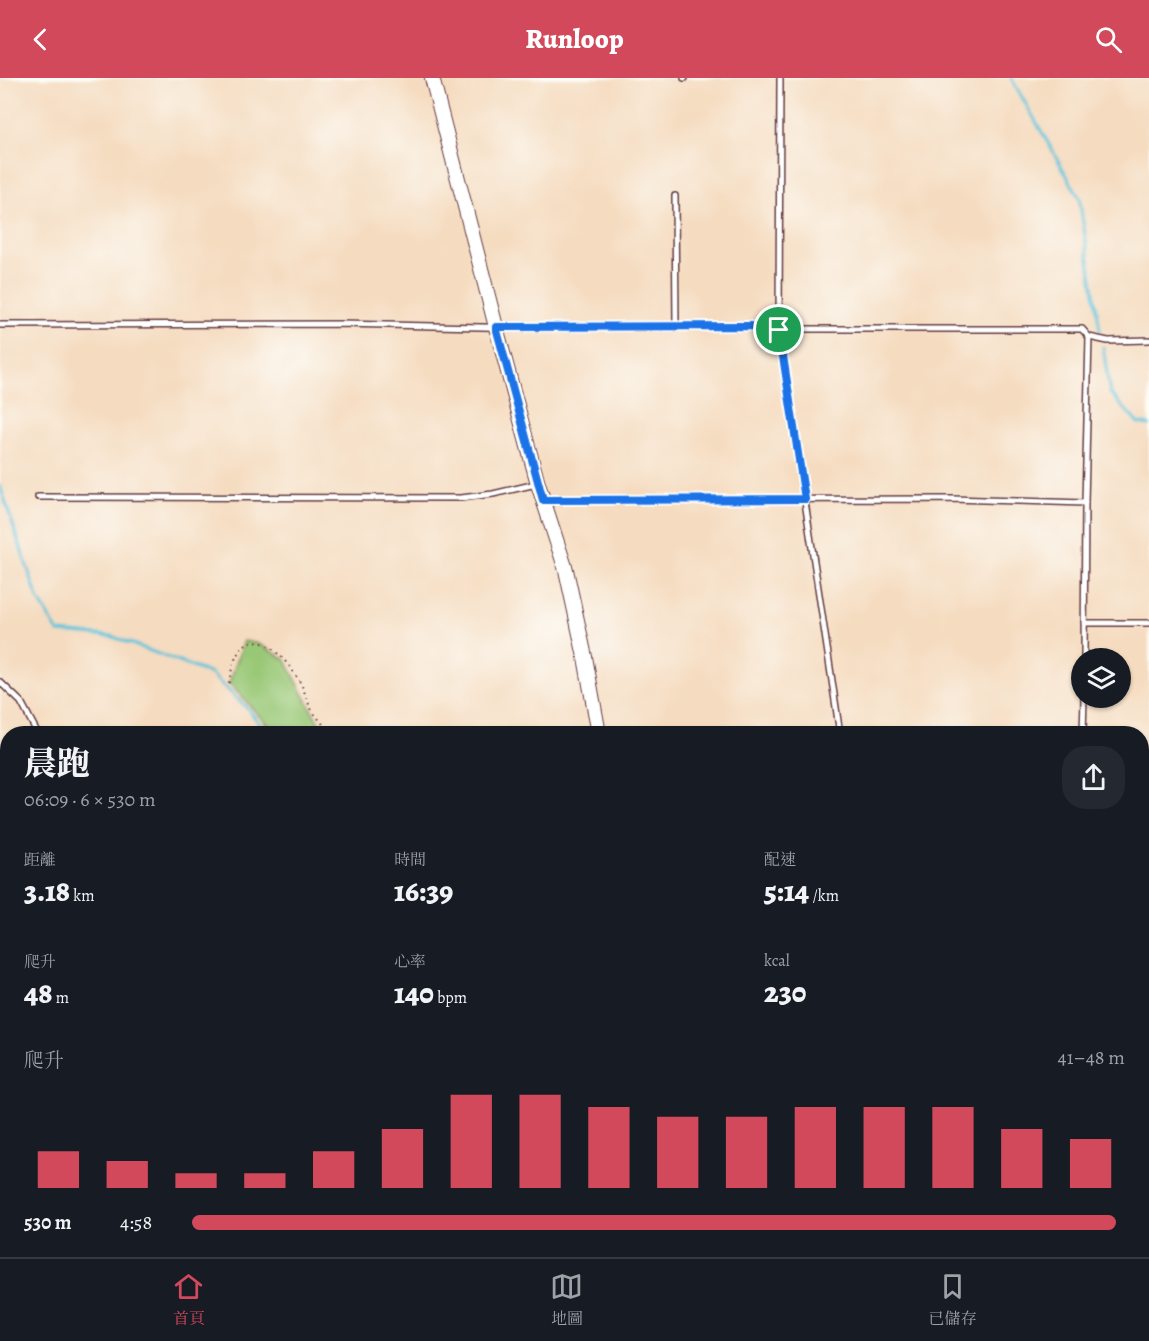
<!DOCTYPE html>
<html lang="zh-TW">
<meta charset="utf-8">
<style>
body{margin:0;font-family:Alegreya,"Noto Serif TC",serif;background:#242831;color:#f1f3f6;height:100vh;display:flex;flex-direction:column;font-size:22px;white-space:nowrap}
*{box-sizing:border-box;margin:0}
p{font-size:20px;color:#9ea1a6}
.icon{flex:none;width:33px;height:33px;fill:none;stroke:currentColor;stroke-width:2;stroke-linecap:round;stroke-linejoin:round}
.map{position:relative;flex:1;overflow:hidden}
.details{position:absolute;left:0px;top:648px;width:1149px;height:531px;display:flex;flex-direction:column;background:#171b24;border-radius:24px 24px 0 0;box-shadow:0 2px 4px #0004}
.details>*{flex:none}
.controls{position:absolute;left:1071px;top:570px;display:grid;gap:12px}
.controls a{display:grid;place-items:center;width:60px;height:60px;border-radius:50%;background:#171b24;box-shadow:0 2px 4px #0004;font-size:30px}
.pin{position:absolute;display:grid;place-items:center;width:51px;height:51px;color:#fff;margin:-26px;border:3px solid #fff;border-radius:50%;box-shadow:0 2px 6px #0007}
.round{display:grid;place-items:center;flex:none;width:63px;height:63px;border-radius:24px;background:#242831}
.head{display:flex;align-items:center;justify-content:space-between;height:102px;padding:0 24px}
h1{font-size:33px;font-weight:800;line-height:45px}
.figures{display:grid;grid-template-columns:repeat(3,1fr);gap:9px;height:102px;padding:6px 24px}
.figures div{display:grid;align-content:center}
.figures b{font-size:30px;font-weight:800}
.figures small{font-size:16px;font-weight:400}
.figures p{font-size:16px}
.chart{height:168px;padding:12px 24px}
.chart p{display:flex;justify-content:space-between}
.chart svg{width:100%;height:108px;margin-top:6px;stroke:#d1495b;stroke-width:6}
ul{padding:0 24px;list-style:none;font-size:20px}
li{display:grid;grid-template-columns:96px 72px 1fr;align-items:center;height:45px}
li i{height:15px;border-radius:8px;background:#d1495b}
header{display:flex;justify-content:space-between;align-items:center;height:78px;padding:0 24px;background:#d1495b;color:#fff;font-size:27px;font-weight:800}
.menu{display:flex;justify-content:space-around;align-items:center;height:84px;border-top:2px solid #363941;background:#171b24;font-size:16px;color:#9ea1a6}
.menu a{display:grid;justify-items:center;gap:3px}
.menu .selected{color:#d1495b}
.map>svg:first-child{display:block}
.green{fill:#98c775;stroke:#717350;stroke-width:1.5}
.lines{fill:none;stroke-linecap:round;stroke-linejoin:round}
.stream{stroke:#5dc2da;stroke-width:3}
.service-casing{stroke:#643b41;stroke-width:8}
.minor-casing{stroke:#643b41;stroke-width:14}
.tertiary-casing{stroke:#643b41;stroke-width:16}
.path{stroke:#643b41;stroke-width:2;stroke-dasharray:1.5 4.5;stroke-linecap:butt}
.service{stroke:#fff;stroke-width:5}
.minor{stroke:#fff;stroke-width:10}
.tertiary{stroke:#fff;stroke-width:14}
.route-casing{stroke:#fff;stroke-width:12}
.route{stroke:#1a73e8;stroke-width:8}
</style>
<header><svg class="icon" aria-label="back" viewBox="0 0 24 24"><path d="M15 5l-7 7 7 7"/></svg>Runloop<svg class="icon" aria-label="search" viewBox="0 0 24 24"><circle cx="10" cy="10" r="6"/><path d="M15 15l6 6"/></svg></header>
<div class="map">
<svg width="1149" height="1179" viewBox="0 0 1149 1179">
<rect width="100%" height="100%" fill="#fdfcf7"/>
<filter id="ink" filterUnits="userSpaceOnUse"><feTurbulence type="fractalNoise" baseFrequency=".0167" numOctaves="2"/><feDisplacementMap in="SourceGraphic" scale="12" xChannelSelector="R" yChannelSelector="G"/><feConvolveMatrix kernelMatrix="1 2 1 2 8 2 1 2 1" color-interpolation-filters="sRGB"/></filter>
<filter id="wash" filterUnits="userSpaceOnUse"><feTurbulence type="fractalNoise" baseFrequency=".008" numOctaves="4" result="noise"/><feDisplacementMap in="SourceGraphic" scale="24" xChannelSelector="R" yChannelSelector="G"/><feGaussianBlur stdDeviation="1.35" result="paint"/><feColorMatrix in="noise" values="0 0 0 0 0 0 0 0 0 0 0 0 0 0 0 0 0 1.4 0 .05"/><feComposite in="paint" operator="in"/></filter>
<g filter="url(#wash)">
<rect width="100%" height="100%" fill="#f5dbbf"/>
<polygon class="green" points="244,563 259,566 285,581 324,655 275,655 229,605"/>
<g class="lines">
<g class="stream">
<polyline points="1011,0 1079,119 1100,252"/>
<polyline points="1103,269 1110,315 1138,345 1149,347"/>
<polyline points="0,408 38,521 58,554 111,558 211,596 248,631 268,656"/>
<polyline points="1142,730 1149,730"/>
<polyline points="0,1074 8,1074"/>
<polyline points="792,1172 797,1179"/>
<polyline points="1087,1172 1096,1179"/>
</g>
</g>
</g>
<g filter="url(#ink)">
<g class="lines">
<defs>
<g id="service">
<polyline points="684,0 685,0"/>
<polyline points="780,0 779,251 840,656"/>
<polyline points="675,118 676,248"/>
<polyline points="0,247 339,246 528,250 750,248 779,251 1082,251 1089,259 1108,263 1149,262"/>
<polyline points="38,419 461,420 493,416 536,406"/>
<polyline points="543,422 952,421 1085,425"/>
<polyline points="1084,545 1149,545"/>
<polyline points="1084,580 1085,425 1089,259"/>
<polyline points="0,604 21,624 38,656"/>
<polyline points="1083,656 1084,620"/>
<polyline points="1142,813 1149,812"/>
<polyline points="1094,1172 1105,1179"/>
</g>
<polyline id="minor" points="60,1179 85,1172"/>
<g id="tertiary">
<polyline points="432,0 496,249 538,406 566,492 585,579 599,656"/>
<polyline points="0,1030 8,1041"/>
<polyline points="104,1172 109,1179"/>
<polyline points="687,1172 689,1179"/>
</g>
</defs>
<use href="#service" class="service-casing"/>
<use href="#minor" class="minor-casing"/>
<use href="#tertiary" class="tertiary-casing"/>
<path class="path" d="M229 605C240 536 277 565 301 606 305 614 307 624 312 632 317 641 325 645 327 656"/>
<use href="#service" class="service"/>
<use href="#minor" class="minor"/>
<use href="#tertiary" class="tertiary"/>
</g>
</g>
<g class="lines" filter="url(#ink)">
<defs>
<polygon id="route" points="750,248 779,252 805,421 543,422 496,249"/>
</defs>
<use href="#route" class="route-casing"/>
<use href="#route" class="route"/>
</g>
</svg>
<div class="controls">
<a><svg class="icon" aria-label="layers" viewBox="0 0 24 24"><path d="M12 4l9 5-9 5-9-5zM3 14l9 5 9-5"/></svg></a>
</div>
<div class="pin" style="left:779px;top:252px;background:#1e9e55"><svg class="icon" aria-label="arrive" viewBox="0 0 24 24"><path d="M6 21V4h12l-3 4 3 4H6"/></svg></div>
<section class="details">
<div class="head"><div><h1>晨跑</h1><p>06:09 · 6 × 530 m</p></div><a class="round"><svg class="icon" aria-label="share" viewBox="0 0 24 24"><path d="M12 15V3M7 8l5-5 5 5M5 13v7h14v-7"/></svg></a></div>
<div class="figures">
<div><p>距離</p><b>3.18<small> km</small></b></div>
<div><p>時間</p><b>16:39</b></div>
<div><p>配速</p><b>5:14<small> /km</small></b></div>
</div>
<div class="figures">
<div><p>爬升</p><b>48<small> m</small></b></div>
<div><p>心率</p><b>140<small> bpm</small></b></div>
<div><p>kcal</p><b>230</b></div>
</div>
<div class="chart"><p><span>爬升</span>41–48 m</p>
<svg viewBox="0 0 160 44" preserveAspectRatio="none"><path d="M5 44V29M15 44V33M25 44V38M35 44V38M45 44V29M55 44V20M65 44V6M75 44V6M85 44V11M95 44V15M105 44V15M115 44V11M125 44V11M135 44V11M145 44V20M155 44V24"/></svg>
</div>
<ul>
<li><b>530 m</b>4:58<i style="width:99%"></i></li>
</ul>
</section>
</div>
<nav class="menu">
<a class="selected"><svg class="icon" aria-label="home" viewBox="0 0 24 24"><path d="M3 11l9-7 9 7M6 9v11h12V9"/></svg>首頁</a>
<a><svg class="icon" aria-label="map" viewBox="0 0 24 24"><path d="M3 6l6-2 6 2 6-2v14l-6 2-6-2-6 2zM9 4v14M15 6v14"/></svg>地圖</a>
<a><svg class="icon" aria-label="saved" viewBox="0 0 24 24"><path d="M7 4h10v16l-5-4-5 4z"/></svg>已儲存</a>
</nav>
